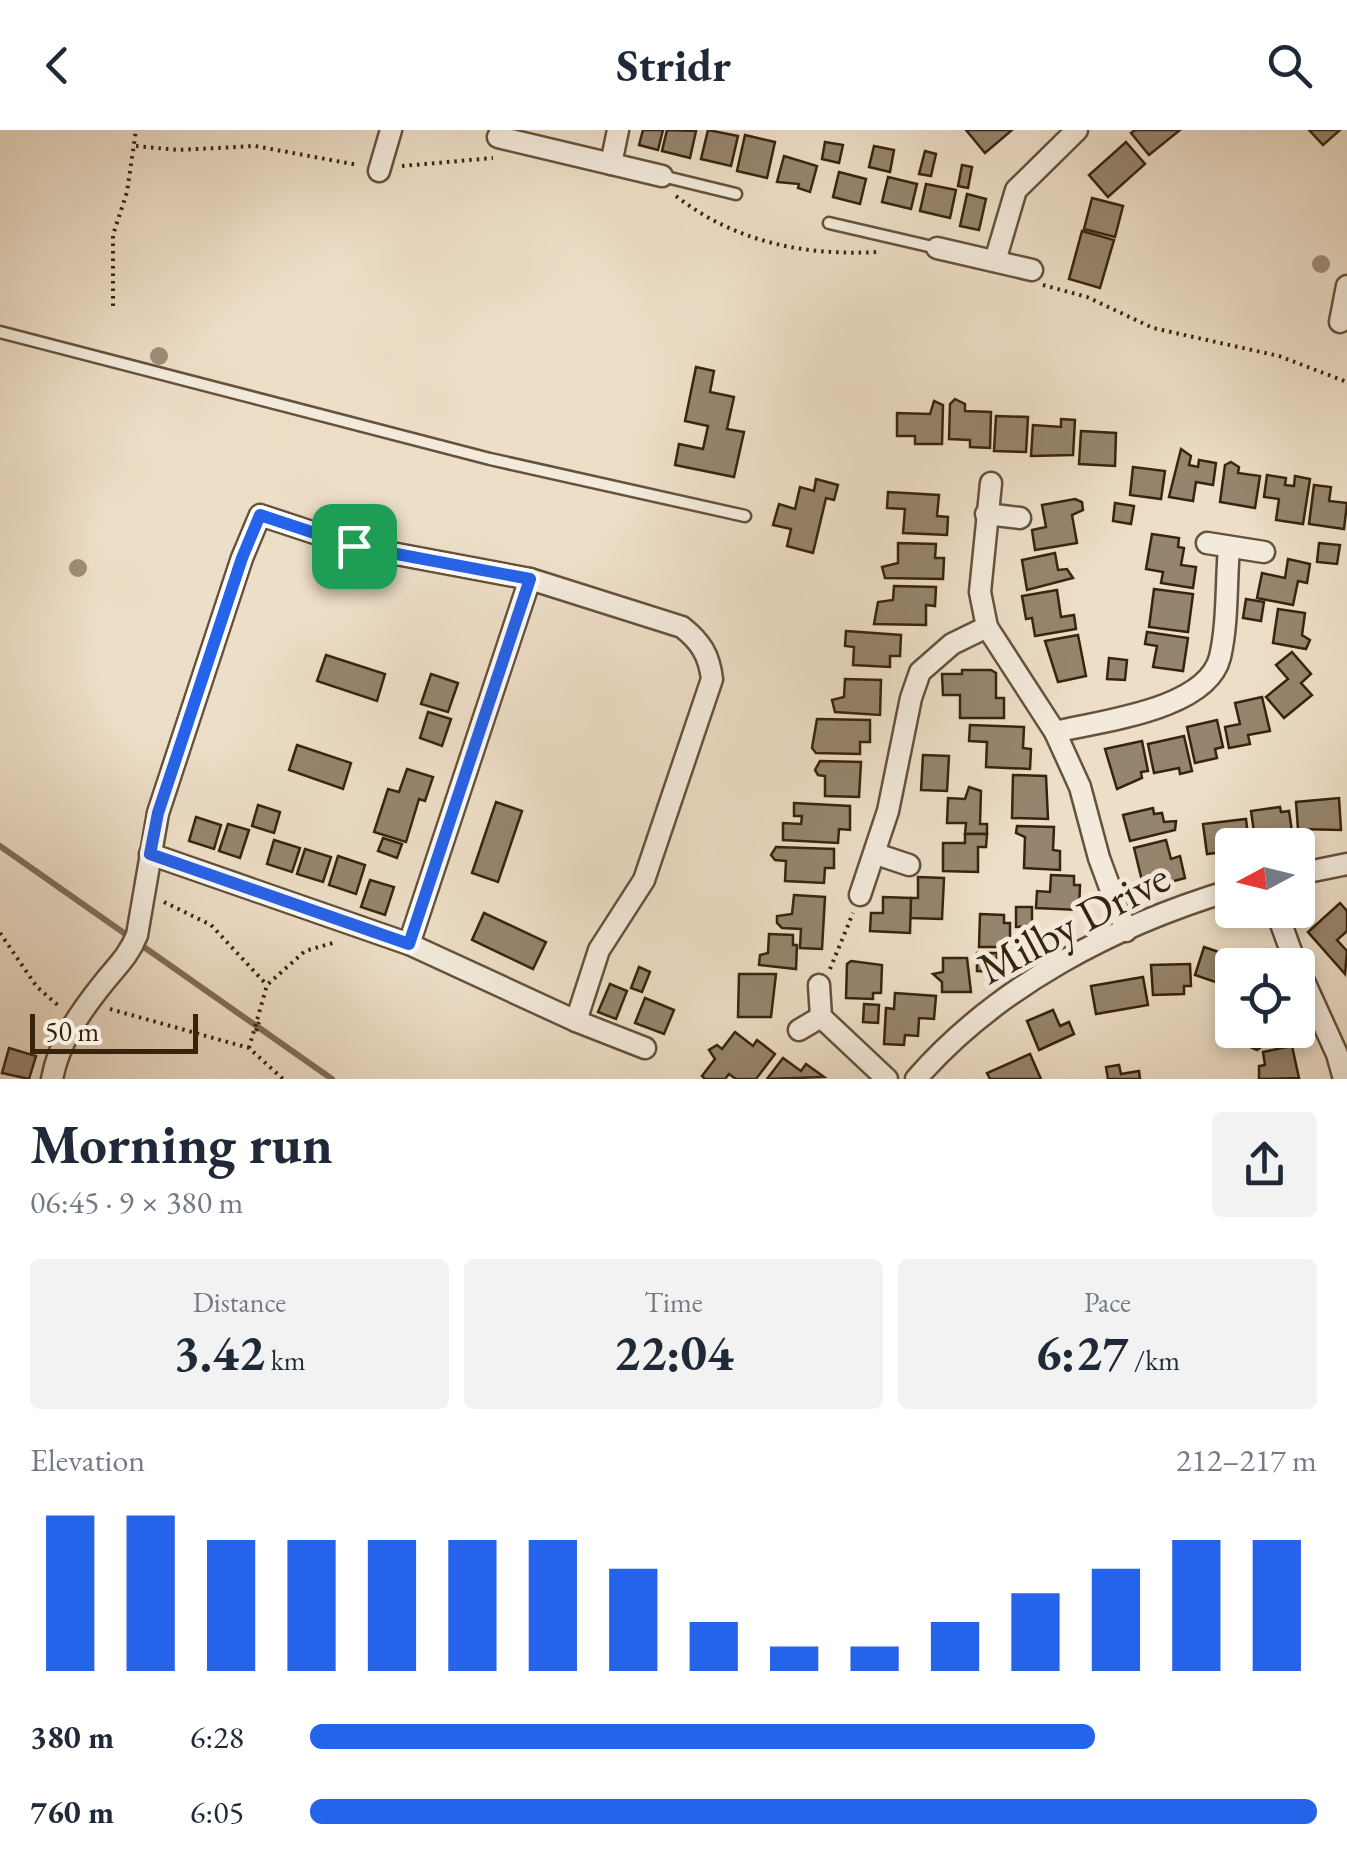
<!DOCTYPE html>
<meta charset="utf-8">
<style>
body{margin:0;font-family:"EB Garamond",serif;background:#f2f2f3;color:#1f2937;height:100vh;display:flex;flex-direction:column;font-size:38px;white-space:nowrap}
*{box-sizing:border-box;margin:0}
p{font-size:32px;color:#747a83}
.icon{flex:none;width:55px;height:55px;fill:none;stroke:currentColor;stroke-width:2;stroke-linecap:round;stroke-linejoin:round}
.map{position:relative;height:949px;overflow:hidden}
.sheet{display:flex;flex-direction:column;background:#fff;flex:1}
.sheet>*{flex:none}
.needle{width:65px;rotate:263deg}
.buttons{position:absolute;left:1215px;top:698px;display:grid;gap:20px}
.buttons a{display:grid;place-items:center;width:100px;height:100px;border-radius:10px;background:#fff;box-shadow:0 5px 15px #0003;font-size:50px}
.scale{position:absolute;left:30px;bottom:25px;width:168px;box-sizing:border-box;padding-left:10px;border:5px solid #38240d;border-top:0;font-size:28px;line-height:35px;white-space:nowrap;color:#38240d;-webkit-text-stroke:8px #f3eadb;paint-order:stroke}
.pin{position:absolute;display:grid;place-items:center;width:85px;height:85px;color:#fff;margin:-42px;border-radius:20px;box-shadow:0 5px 15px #0006}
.round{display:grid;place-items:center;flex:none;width:105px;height:105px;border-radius:10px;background:#f2f2f3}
.summary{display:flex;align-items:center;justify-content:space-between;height:170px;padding:0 30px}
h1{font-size:55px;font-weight:700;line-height:75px}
.metrics{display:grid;grid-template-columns:repeat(3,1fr);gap:15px;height:170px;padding:10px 30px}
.metrics div{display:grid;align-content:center;border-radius:10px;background:#f2f2f3;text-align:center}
.metrics b{font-size:50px;font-weight:700}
.metrics small{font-size:28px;font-weight:400}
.metrics p{font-size:28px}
.chart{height:280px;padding:20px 30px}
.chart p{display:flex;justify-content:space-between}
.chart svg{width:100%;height:180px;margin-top:10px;stroke:#2563eb;stroke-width:6}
ul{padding:0 30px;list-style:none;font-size:32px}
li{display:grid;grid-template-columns:160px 120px 1fr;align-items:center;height:75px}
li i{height:25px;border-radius:12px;background:#2563eb}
header{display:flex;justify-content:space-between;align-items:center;height:130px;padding:0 30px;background:#fff;font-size:45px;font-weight:700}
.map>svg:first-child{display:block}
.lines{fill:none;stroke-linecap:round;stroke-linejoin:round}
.stream{stroke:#7f6e57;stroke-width:6}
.building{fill:#96856e;stroke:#38240d;stroke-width:2.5}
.service-casing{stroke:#65523c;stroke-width:15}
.minor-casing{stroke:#65523c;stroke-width:25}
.path{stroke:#38240d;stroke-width:4;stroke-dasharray:2.5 5;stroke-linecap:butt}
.service{stroke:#f3eadb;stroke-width:10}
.minor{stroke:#f3eadb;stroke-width:20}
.path-bridge{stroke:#38240d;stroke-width:4;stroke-dasharray:2.5 5;stroke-linecap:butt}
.tree{fill:#9e8d76}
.route-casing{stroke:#fff;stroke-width:20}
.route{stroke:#2563eb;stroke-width:12}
.labels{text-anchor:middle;stroke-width:10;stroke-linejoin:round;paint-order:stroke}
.street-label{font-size:45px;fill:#38240d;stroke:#f3eadb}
</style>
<header><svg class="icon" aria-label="back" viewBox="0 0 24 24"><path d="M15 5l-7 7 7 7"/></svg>Stridr<svg class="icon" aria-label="search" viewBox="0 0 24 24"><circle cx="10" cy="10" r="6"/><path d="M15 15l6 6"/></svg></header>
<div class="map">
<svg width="1347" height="949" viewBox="0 0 1347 949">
<rect width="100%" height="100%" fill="#eddec7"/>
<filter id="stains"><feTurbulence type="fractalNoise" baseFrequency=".002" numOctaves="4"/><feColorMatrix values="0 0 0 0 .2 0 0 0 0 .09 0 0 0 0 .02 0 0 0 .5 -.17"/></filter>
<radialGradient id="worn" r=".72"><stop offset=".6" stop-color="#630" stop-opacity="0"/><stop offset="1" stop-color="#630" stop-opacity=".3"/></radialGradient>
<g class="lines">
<polyline class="stream" points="0,716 332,949"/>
</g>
<g class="building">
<polygon points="643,0 663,0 658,20 639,15"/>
<polygon points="667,0 696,1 690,28 662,21"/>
<polygon points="708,0 738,6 731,36 701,29"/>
<polygon points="966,0 1012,0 985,23"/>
<polygon points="1135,0 1180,0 1149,25 1131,3"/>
<polygon points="1309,0 1340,0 1323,15"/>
<polygon points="745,5 775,12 767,48 737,41"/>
<polygon points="825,12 843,15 839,33 822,29"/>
<polygon points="1126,12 1145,34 1108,67 1089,45"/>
<polygon points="874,16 894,20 890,42 869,37"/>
<polygon points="925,21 936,24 931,46 919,44"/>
<polygon points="784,26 817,36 810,62 798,58 799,54 777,52"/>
<polygon points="962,35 972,37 968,58 958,56"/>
<polygon points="839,42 866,49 860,74 833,67"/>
<polygon points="888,47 917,54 911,79 882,72"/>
<polygon points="926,54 956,60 950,88 920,81"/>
<polygon points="967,64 986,69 979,100 960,96"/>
<polygon points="1092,68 1123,76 1115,107 1084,99"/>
<polygon points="1082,101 1114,110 1100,158 1069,149"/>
<polygon points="696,237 714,241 710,262 734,267 727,299 744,302 734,347 675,335 679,314 703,319 708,296 685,291"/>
<polygon points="955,269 965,274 965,281 991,282 990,318 970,317 970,310 949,309 950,274"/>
<polygon points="934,271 943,275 942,314 915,314 915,306 897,306 897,283 930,284"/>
<polygon points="996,286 1028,287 1026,322 994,321"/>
<polygon points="1061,289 1075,290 1073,325 1031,326 1033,295 1061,297"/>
<polygon points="1081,301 1116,303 1115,336 1079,334"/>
<polygon points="1181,319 1191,326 1189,335 1198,337 1199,330 1216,333 1213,355 1196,352 1193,371 1169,367"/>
<polygon points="1231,332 1239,337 1238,343 1260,346 1255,378 1220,372 1225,335"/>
<polygon points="1133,337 1165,341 1161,369 1130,365"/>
<polygon points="1267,345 1286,348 1285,355 1294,356 1295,346 1310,349 1303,394 1276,390 1279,369 1264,367"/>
<polygon points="816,349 838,355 834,370 826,368 813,423 787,416 791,399 773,395 779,374 795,379 800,357 814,361"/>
<polygon points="1314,355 1331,357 1329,371 1347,373 1344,399 1309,394"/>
<polygon points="888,362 939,365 937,386 948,387 947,405 903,403 905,379 887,378"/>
<polygon points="1075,369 1082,372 1083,380 1072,385 1077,413 1035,420 1032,400 1046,397 1042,375"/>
<polygon points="1115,373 1134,376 1131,394 1113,391"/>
<polygon points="1152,404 1179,408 1178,417 1184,418 1181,435 1196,437 1193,458 1161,453 1163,442 1146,439"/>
<polygon points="898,413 936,414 935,428 944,428 943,449 885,448 882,437 898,433"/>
<polygon points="1319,413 1340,415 1337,434 1317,432"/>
<polygon points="1055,423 1058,440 1067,439 1073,448 1027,460 1022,430"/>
<polygon points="1288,429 1310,434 1307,453 1298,451 1293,475 1257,468 1262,443 1285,448"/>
<polygon points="894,456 936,457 935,476 926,475 926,495 874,494 878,472 893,470"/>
<polygon points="1154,459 1193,464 1188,502 1149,497"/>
<polygon points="1057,460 1061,487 1074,485 1076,499 1035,506 1032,488 1026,489 1022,466"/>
<polygon points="1246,469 1264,472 1261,491 1243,488"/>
<polygon points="1278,479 1305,483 1302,505 1310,510 1306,519 1273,513"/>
<polygon points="846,501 901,505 900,526 890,526 890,537 853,535 854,517 845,516"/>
<polygon points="1147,502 1188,508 1183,541 1153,537 1157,516 1145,514"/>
<polygon points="1078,505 1086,546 1058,552 1045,511"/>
<polygon points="1292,522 1311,544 1301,553 1312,565 1284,588 1266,567 1288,549 1276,535"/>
<polygon points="326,525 385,544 377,571 317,551"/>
<polygon points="1109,528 1127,530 1125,550 1107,549"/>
<polygon points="962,540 991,540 996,543 996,568 1004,568 1004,588 960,588 960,565 943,565 942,544 962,544"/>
<polygon points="431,544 458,553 448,582 421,574"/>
<polygon points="845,549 881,550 880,585 835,582 832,570 844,567"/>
<polygon points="1262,567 1270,601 1248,605 1250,614 1229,618 1225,597 1240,594 1235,573"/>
<polygon points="428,582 451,589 442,616 420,608"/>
<polygon points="817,589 870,590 870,612 860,612 860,624 816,623 812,618"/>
<polygon points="1217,590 1223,617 1215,619 1217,628 1195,633 1187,597"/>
<polygon points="970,595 1024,597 1023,618 1031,619 1030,639 986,637 987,612 969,611"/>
<polygon points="1184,606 1192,641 1180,644 1179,638 1154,643 1148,614"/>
<polygon points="1142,611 1148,641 1141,642 1142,648 1117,659 1105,619"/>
<polygon points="297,615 351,633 343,659 289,640"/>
<polygon points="923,625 949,626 947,661 921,660"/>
<polygon points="820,631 861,632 859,667 825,666 825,646 818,645 815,640"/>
<polygon points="407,639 433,647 425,671 419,669 406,712 374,702 388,659 399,662"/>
<polygon points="1013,645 1046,646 1048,689 1012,688"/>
<polygon points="969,657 981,661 980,694 987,694 987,704 965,704 966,693 947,693 948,668 965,669"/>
<polygon points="1339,668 1341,700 1298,699 1296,672"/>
<polygon points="496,672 522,681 498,752 472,743"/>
<polygon points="794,673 850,676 850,700 839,699 838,713 783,710 783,693 801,694 802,686 794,686"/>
<polygon points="258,675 280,682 274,703 252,696"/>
<polygon points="1280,677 1281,682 1289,681 1293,708 1255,709 1251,681"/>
<polygon points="1153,678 1154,684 1162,683 1164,692 1176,691 1175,700 1130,711 1123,685"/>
<polygon points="196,687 221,695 214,719 189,711"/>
<polygon points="1246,689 1249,715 1232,715 1232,721 1207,724 1203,694"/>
<polygon points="228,694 249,700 240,728 219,721"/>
<polygon points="1017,696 1054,697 1053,720 1060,721 1060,740 1024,738 1025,707 1016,703"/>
<polygon points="965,704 987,704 986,717 978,717 978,742 943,741 943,713 965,713"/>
<polygon points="383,708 402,714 397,728 378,721"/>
<polygon points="274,710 300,718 292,742 267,734"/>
<polygon points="1166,710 1171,729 1180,726 1185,748 1144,759 1134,718"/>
<polygon points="776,717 834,719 834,738 825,738 824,753 785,751 786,731 775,730 771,725"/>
<polygon points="305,719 331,727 323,752 297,744"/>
<polygon points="338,726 365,735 356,764 329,755"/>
<polygon points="1051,745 1074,746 1074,755 1080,755 1079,780 1036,778 1037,761 1050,762"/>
<polygon points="918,747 944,748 942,789 910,788 911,768 918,768"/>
<polygon points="370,750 394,757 385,785 361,777"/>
<polygon points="794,765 825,767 822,819 800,818 801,799 782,798 777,793 777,786 792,784"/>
<polygon points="883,767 911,768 910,803 870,801 871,783 883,783"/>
<polygon points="1340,773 1347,781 1347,801 1337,810 1347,821 1345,844 1308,802"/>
<polygon points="1016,777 1032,777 1032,796 1016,797"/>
<polygon points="484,783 546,812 533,839 472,810"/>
<polygon points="980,784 1004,785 1004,793 1010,793 1010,817 979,817"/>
<polygon points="769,804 793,805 793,815 797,815 796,839 759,835 760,825 768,823"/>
<polygon points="1204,817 1234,827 1224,855 1195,845"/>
<polygon points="977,823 997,823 996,842 977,841"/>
<polygon points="943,828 967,828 971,862 942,862 942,852 933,844 943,842"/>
<polygon points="851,831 882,835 881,863 873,863 873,869 846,868 847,834"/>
<polygon points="1190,834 1191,856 1184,856 1184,864 1153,865 1151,835"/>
<polygon points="639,837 650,842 642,862 631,858"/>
<polygon points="739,844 776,844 771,887 738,887"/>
<polygon points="1143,847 1148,875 1096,884 1091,856"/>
<polygon points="610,854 627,861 616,889 598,882"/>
<polygon points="895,863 936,866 934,889 919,888 918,906 905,905 904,915 884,914 886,878 894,879"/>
<polygon points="645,868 674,880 664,904 635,893"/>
<polygon points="864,874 879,875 878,893 863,892"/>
<polygon points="1053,880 1060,896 1069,892 1074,904 1039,920 1027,891"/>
<polygon points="1252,900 1285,900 1257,920 1248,916 1249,909 1256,905"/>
<polygon points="735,902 753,916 757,910 775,924 756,949 736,949 729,944 725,949 705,949 702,946 715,929 709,920 717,915 722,919"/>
<polygon points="1292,916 1299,948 1259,949 1259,936 1265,935 1263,922"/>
<polygon points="9,918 36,926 29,949 2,943"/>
<polygon points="1030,924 1041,949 990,949 987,943"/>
<polygon points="783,928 801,941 806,934 824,947 767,949"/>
<polygon points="1119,935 1121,944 1139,941 1140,949 1108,949 1106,937"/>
</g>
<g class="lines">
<defs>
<g id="service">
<polyline points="662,46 736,64"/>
<polyline points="829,93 937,118"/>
<polyline points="0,202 490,329 745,386"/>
</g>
<g id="minor">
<polyline points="498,7 662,46"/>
<polyline points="611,34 618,0"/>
<polyline points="379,41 391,0"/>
<polyline points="937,118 1032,140"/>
<polyline points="995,131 1016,60 1077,0"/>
<polyline points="1340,192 1347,156"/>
<polyline points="986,384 1020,388"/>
<polyline points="1207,413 1264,422"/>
<polyline points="987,497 980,462 991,353"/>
<path d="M1055 602C1100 591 1207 580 1220 527 1228 493 1226 452 1229 417"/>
<polyline points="150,724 409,814 576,891 645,918"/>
<polyline points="876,724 909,735"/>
<polyline points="1298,744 1347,734"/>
<polyline points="860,765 888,681 911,568 920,542 952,514 987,497 1055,602 1080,657 1099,728 1126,801"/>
<polyline points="1276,780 1296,835"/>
<polyline points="409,814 530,449"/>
<polyline points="1298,838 1337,924 1344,949"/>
<polyline points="821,887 887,949"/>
<polyline points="799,900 821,887 819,855"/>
<path d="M52 949C59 911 81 881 105 851 118 835 129 825 137 805L158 683 242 428 260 385 354 416 530 449 682 497C701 512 709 525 712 549L644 750 599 820 576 891"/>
<path d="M916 949C997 856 1115 795 1232 760"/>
</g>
</defs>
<use href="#service" class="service-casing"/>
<use href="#minor" class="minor-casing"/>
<g class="path">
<polyline points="136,16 178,20 255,16 358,35"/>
<polyline points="402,36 493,28"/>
<path d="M676 66C735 112 804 126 878 122"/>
<polyline points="1043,155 1087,167 1153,198 1279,226 1347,252"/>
<polyline points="113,176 113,105 127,62 136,0"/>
<polyline points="164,772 211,795 267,855"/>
<polyline points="0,803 37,857 60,877"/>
<polyline points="830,839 853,783"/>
<polyline points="110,879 249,918 283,949"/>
<polyline points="249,918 267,855 305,821 336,812"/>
</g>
<use href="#service" class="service"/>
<use href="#minor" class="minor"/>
<polyline class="path-bridge" points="256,901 259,892"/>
</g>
<g class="tree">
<circle cx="1321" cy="134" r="9"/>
<circle cx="159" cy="226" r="9"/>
<circle cx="78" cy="438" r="9"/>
</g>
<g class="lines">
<defs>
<polygon id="route" points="260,385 354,416 530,449 409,814 150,724 158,683 242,428"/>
</defs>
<use href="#route" class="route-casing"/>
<use href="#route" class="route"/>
</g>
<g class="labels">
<g class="street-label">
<text transform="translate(1073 792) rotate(-28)" y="16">Milby Drive</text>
</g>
</g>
<rect width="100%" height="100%" filter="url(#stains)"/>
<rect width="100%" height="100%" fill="url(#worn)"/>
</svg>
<div class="buttons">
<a><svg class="needle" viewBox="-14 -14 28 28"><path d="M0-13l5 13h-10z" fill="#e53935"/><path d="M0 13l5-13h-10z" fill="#747a83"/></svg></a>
<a><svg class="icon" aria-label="locate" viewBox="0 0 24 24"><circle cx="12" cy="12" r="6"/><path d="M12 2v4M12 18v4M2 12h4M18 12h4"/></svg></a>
</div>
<div class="scale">50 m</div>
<div class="pin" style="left:354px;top:416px;background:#1e9e55"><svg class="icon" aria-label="arrive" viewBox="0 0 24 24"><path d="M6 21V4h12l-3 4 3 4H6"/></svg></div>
</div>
<section class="sheet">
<div class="summary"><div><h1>Morning run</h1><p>06:45 · 9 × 380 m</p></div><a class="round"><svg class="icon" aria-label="share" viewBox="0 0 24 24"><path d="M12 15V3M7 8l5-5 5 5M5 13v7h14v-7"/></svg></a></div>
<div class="metrics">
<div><p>Distance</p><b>3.42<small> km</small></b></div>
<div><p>Time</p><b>22:04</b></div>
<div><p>Pace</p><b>6:27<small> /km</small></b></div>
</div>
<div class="chart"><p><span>Elevation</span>212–217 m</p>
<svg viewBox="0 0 160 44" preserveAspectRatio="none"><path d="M5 44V6M15 44V6M25 44V12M35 44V12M45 44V12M55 44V12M65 44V12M75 44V19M85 44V32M95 44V38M105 44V38M115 44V32M125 44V25M135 44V19M145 44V12M155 44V12"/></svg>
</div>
<ul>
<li><b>380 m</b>6:28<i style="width:78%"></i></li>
<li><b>760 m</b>6:05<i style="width:100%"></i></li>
</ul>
</section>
